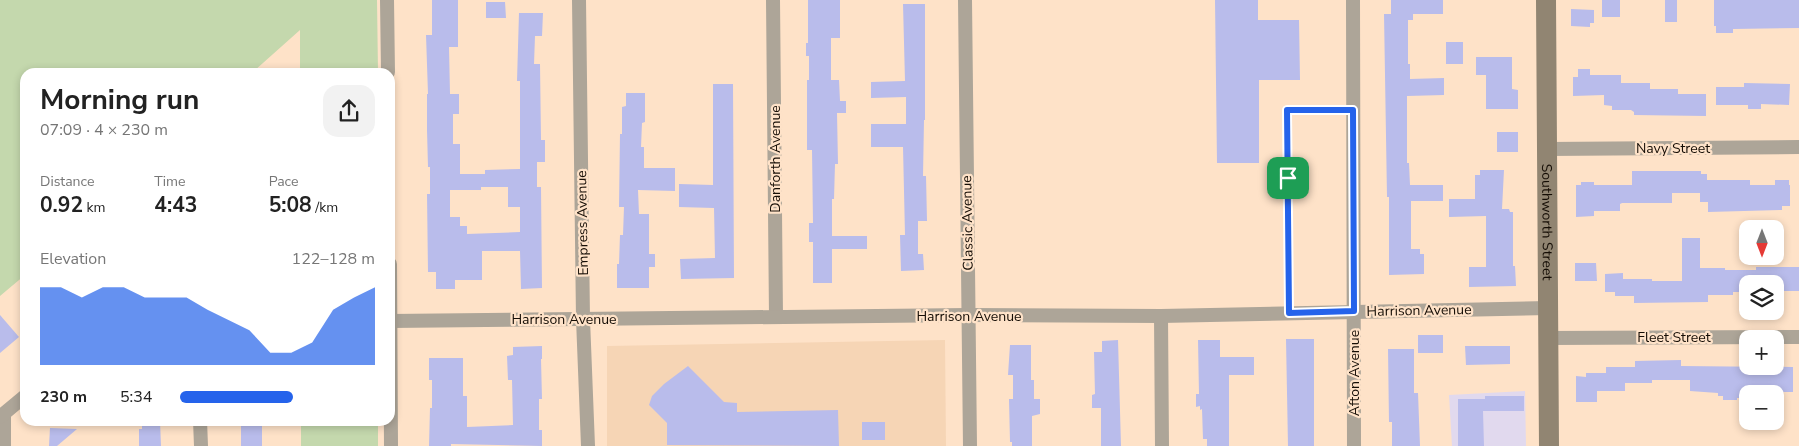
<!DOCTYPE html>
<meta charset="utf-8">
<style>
body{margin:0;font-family:"Nunito Sans",sans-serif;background:#f2f2f2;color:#222;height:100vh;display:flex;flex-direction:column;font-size:19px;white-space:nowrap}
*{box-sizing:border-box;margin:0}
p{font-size:16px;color:#767676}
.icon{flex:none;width:28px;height:28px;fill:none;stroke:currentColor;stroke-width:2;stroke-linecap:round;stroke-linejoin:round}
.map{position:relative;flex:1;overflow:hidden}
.drawer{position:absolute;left:20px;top:68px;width:375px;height:358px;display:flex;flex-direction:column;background:#fff;border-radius:15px;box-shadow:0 2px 8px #0003}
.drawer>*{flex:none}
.needle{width:32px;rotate:180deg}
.fabs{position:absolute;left:1739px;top:220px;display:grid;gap:10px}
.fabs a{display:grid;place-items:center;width:45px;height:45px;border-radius:10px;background:#fff;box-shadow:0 2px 8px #0003;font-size:25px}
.pin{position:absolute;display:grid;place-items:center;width:42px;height:42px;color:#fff;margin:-21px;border-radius:10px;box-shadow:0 2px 8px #0006}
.round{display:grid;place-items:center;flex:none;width:52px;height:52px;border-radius:15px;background:#f2f2f2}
.head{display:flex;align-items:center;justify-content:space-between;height:85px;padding:0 20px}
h1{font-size:28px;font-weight:700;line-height:38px}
.stats{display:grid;grid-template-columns:repeat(3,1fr);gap:8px;height:85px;padding:5px 20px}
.stats div{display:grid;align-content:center}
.stats b{font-size:21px;font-weight:700}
.stats small{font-size:14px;font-weight:400}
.stats p{font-size:14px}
.chart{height:140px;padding:10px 20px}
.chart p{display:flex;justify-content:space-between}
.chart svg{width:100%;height:90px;margin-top:5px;fill:#2563eb;opacity:.7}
ul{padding:0 20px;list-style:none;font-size:16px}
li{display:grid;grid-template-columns:80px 60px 1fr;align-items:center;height:38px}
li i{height:12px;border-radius:6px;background:#2563eb}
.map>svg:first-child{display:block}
.commercial{fill:#e1d9ee}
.built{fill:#f6d5b5}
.green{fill:#c4d8ad}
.building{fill:#b9bceb;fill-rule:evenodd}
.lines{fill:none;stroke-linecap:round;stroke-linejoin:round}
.lane{stroke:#ada598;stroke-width:7}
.street{stroke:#ada598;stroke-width:14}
.secondary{stroke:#918572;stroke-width:20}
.route-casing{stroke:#fff;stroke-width:10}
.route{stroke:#2563eb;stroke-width:6}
.labels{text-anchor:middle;stroke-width:4.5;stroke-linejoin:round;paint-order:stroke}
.street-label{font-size:14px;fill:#150d05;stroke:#fee2c8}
</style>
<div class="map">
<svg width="1799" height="446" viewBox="0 0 1799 446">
<rect width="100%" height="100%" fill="#fee2c8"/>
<polygon class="commercial" points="1525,391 1526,446 1452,446 1449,395"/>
<polygon class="built" points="945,340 946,446 607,446 607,346"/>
<g class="green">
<polygon points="0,0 377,0 378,72 300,72 300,30 253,72 25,72 25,275 0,296"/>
<rect x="301" y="420" width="77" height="26"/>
</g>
<g class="building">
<path d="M432 0H458V47H449L450 94H459V114H453V144H460V174H485V170L520 169V81H517L519 13H543L542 36H535L534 64H540L541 140H545V162H537V187H541L542 288 521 289 520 251H482V280H455V289H436V272H428L427 194H430V167H428L427 130V94H428L426 35H432ZM481 187H508V207H520V232L467 234V226H460V217H450V190H481Z"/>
<polygon points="808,0 840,0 840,38 831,38 831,80 839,80 840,101 846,101 846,113 837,113 838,164 835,164 834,199 832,199 832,236 867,236 867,249 832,249 832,283 813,283 813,242 809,242 809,223 813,223 812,150 807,150 807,80 809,80 809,56 806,56 806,43 808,43"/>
<polygon points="1215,0 1258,0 1258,20 1299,20 1300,80 1259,80 1259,163 1217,163"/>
<polygon points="1391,0 1443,0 1443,14 1413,14 1413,20 1408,20 1408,64 1410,64 1410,79 1444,78 1444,95 1407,96 1407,163 1409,163 1410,185 1443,185 1443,201 1411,201 1411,249 1420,249 1420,254 1424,254 1424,274 1389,275 1389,197 1387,197 1384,14 1391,14"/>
<rect x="1602" y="0" width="18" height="17"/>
<rect x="1665" y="0" width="12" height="22"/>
<polygon points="1714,0 1799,0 1799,28 1733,29 1733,33 1716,33 1716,26 1714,26"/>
<polygon points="486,2 505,2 506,18 486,18"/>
<polygon points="903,4 925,4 925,120 924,120 923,176 926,176 927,221 918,221 918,254 923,254 924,270 901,271 900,235 905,235 903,147 871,147 871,124 906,124 906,97 871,98 871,82 905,81"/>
<polygon points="1571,9 1594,10 1594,23 1590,23 1590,27 1571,26"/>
<rect x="1446" y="42" width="17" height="22"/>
<polygon points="1476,57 1512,57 1512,89 1518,90 1518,109 1486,109 1486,75 1476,75"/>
<polygon points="1578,69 1590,69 1590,75 1621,75 1621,83 1650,83 1650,89 1678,89 1678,94 1706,94 1706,116 1634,115 1634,112 1631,110 1612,110 1612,106 1604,105 1604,95 1573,96 1573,77 1578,77"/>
<polygon points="1744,83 1790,84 1789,105 1761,104 1761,109 1748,109 1748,105 1716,105 1716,87 1744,87"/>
<polygon points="713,84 733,84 734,278 681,279 680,259 715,258 714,208 679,207 679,184 713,185"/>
<polygon points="626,93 645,93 645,122 642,123 641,147 644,147 644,168 675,168 675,191 638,190 639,214 649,214 649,254 655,254 655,267 649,267 649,288 617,288 617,264 619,264 620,235 623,235 624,207 619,207 620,134 622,134 622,107 626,106"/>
<rect x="1497" y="132" width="21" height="20"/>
<polygon points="1480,170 1504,170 1502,209 1509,209 1510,212 1513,212 1513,266 1515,266 1516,286 1469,287 1469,267 1486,267 1486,216 1449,217 1449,199 1475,199 1475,175 1480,175"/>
<polygon points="1632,171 1701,171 1701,174 1707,174 1707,180 1750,180 1750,185 1775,185 1775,180 1789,180 1789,185 1790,185 1790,206 1782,206 1782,210 1708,212 1708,202 1700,202 1700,193 1672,193 1672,203 1622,203 1620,204 1620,211 1594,211 1594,216 1576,217 1576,185 1581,185 1581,182 1594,182 1594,185 1632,185"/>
<polygon points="1682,238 1700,238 1700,268 1725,268 1725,270 1756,270 1756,267 1799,267 1799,291 1775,291 1775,284 1748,284 1748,292 1733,292 1733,295 1708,295 1708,302 1634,303 1634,296 1615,296 1615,292 1605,292 1605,274 1623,273 1623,279 1652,279 1652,281 1682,281"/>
<polygon points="1575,263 1596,263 1597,281 1575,281"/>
<polygon points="0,315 19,337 0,353"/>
<rect x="1418" y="335" width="25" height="18"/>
<polygon points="1286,339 1314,339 1314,446 1288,446"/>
<polygon points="1118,340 1121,446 1101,446 1101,408 1092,408 1092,395 1095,394 1094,352 1102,352 1102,341"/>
<polygon points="1198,340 1220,340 1220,357 1254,357 1254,375 1229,375 1229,446 1207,446 1207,439 1203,439 1202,409 1200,410 1200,406 1196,407 1196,394 1199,394"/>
<polygon points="1010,345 1031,345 1031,380 1034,380 1034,399 1040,399 1040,414 1032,416 1032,446 1012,446 1012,442 1010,442 1009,399 1013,399 1013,375 1008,375"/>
<polygon points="542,346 542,359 541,359 542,399 539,399 539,430 542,430 542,446 451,444 451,446 429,446 430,408 432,408 432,380 429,380 429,358 463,358 463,396 467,396 467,427 513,425 512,380 508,380 507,356 513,355 513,347"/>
<polygon points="1465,346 1510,346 1510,364 1466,365"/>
<polygon points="1388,349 1414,349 1414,393 1418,393 1420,446 1392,446 1392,422 1389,422"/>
<polygon points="1681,360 1681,366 1793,367 1793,392 1783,392 1783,394 1748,394 1748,398 1737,398 1737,400 1723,400 1723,396 1718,396 1718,393 1690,391 1690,380 1652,380 1652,383 1625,383 1625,391 1597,391 1597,402 1576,402 1576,376 1586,377 1586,373 1606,373 1606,367 1635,367 1635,361"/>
<polygon points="688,366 724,402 737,403 737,412 838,410 839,446 667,445 667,423 649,405 652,396 664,384"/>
<polygon points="1485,396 1524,396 1524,411 1483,411 1484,446 1458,446 1458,399 1485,399"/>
<rect x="241" y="420" width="21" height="26"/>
<polygon points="142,421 160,421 161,446 139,446 139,429 142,429"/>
<rect x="862" y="422" width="23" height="18"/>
<polygon points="50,428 77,429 57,446 49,446"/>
</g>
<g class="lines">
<polyline class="lane" points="1289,313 1287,110 1353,110"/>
<g class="street">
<polyline points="387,0 388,72"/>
<polyline points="579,0 583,319 588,446"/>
<polyline points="773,0 776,317"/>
<polyline points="965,0 970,446"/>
<polyline points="1353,0 1354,446"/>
<polyline points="1547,149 1799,147"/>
<polyline points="390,264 391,446"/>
<polyline points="1161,316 1162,446"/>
<polyline points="390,321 968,315 1161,316 1548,308"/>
<polyline points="1548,338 1799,337"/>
<polyline points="4,414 4,446"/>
<polyline points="0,417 25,396"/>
<polyline points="200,420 201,446"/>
</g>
<path class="secondary" id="s1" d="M1546 0 1549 446"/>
</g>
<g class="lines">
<defs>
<polygon id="route" points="1287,110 1353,110 1354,311 1289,313"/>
</defs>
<use href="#route" class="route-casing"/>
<use href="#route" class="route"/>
</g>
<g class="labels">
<g class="street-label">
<text x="1673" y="153">Navy Street</text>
<text transform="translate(775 159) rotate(-90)" y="5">Danforth Avenue</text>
<text transform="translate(582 223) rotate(-91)" y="5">Empress Avenue</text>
<text transform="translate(967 223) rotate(-91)" y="5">Classic Avenue</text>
<text dy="5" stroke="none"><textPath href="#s1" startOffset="222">Southworth Street</textPath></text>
<text transform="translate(1419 310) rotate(-1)" y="5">Harrison Avenue</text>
<text x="969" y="321">Harrison Avenue</text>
<text x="564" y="324">Harrison Avenue</text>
<text x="1674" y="342">Fleet Street</text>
<text transform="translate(1354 373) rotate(-90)" y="5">Afton Avenue</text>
</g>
</g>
</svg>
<div class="fabs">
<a><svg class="needle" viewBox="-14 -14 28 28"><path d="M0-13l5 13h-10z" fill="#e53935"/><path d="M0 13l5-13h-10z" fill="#767676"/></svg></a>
<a><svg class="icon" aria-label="layers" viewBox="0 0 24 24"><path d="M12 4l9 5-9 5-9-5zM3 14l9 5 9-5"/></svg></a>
<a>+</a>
<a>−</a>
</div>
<div class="pin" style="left:1288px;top:178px;background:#1e9e55"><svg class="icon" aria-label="arrive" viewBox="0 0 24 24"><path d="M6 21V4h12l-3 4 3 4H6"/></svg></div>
<section class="drawer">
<div class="head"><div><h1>Morning run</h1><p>07:09 · 4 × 230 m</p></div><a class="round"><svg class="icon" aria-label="share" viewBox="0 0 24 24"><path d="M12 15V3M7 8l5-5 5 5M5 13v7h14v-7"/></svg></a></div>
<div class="stats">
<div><p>Distance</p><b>0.92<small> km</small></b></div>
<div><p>Time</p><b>4:43</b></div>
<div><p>Pace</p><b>5:08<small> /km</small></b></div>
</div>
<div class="chart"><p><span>Elevation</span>122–128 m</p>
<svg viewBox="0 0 160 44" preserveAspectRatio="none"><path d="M0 44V6L10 6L20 11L30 6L40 6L50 11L60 11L70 11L80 17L90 22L100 27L110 38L120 38L130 33L140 17L150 11L160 6V44z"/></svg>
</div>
<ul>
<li><b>230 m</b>5:34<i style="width:58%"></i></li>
</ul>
</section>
</div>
